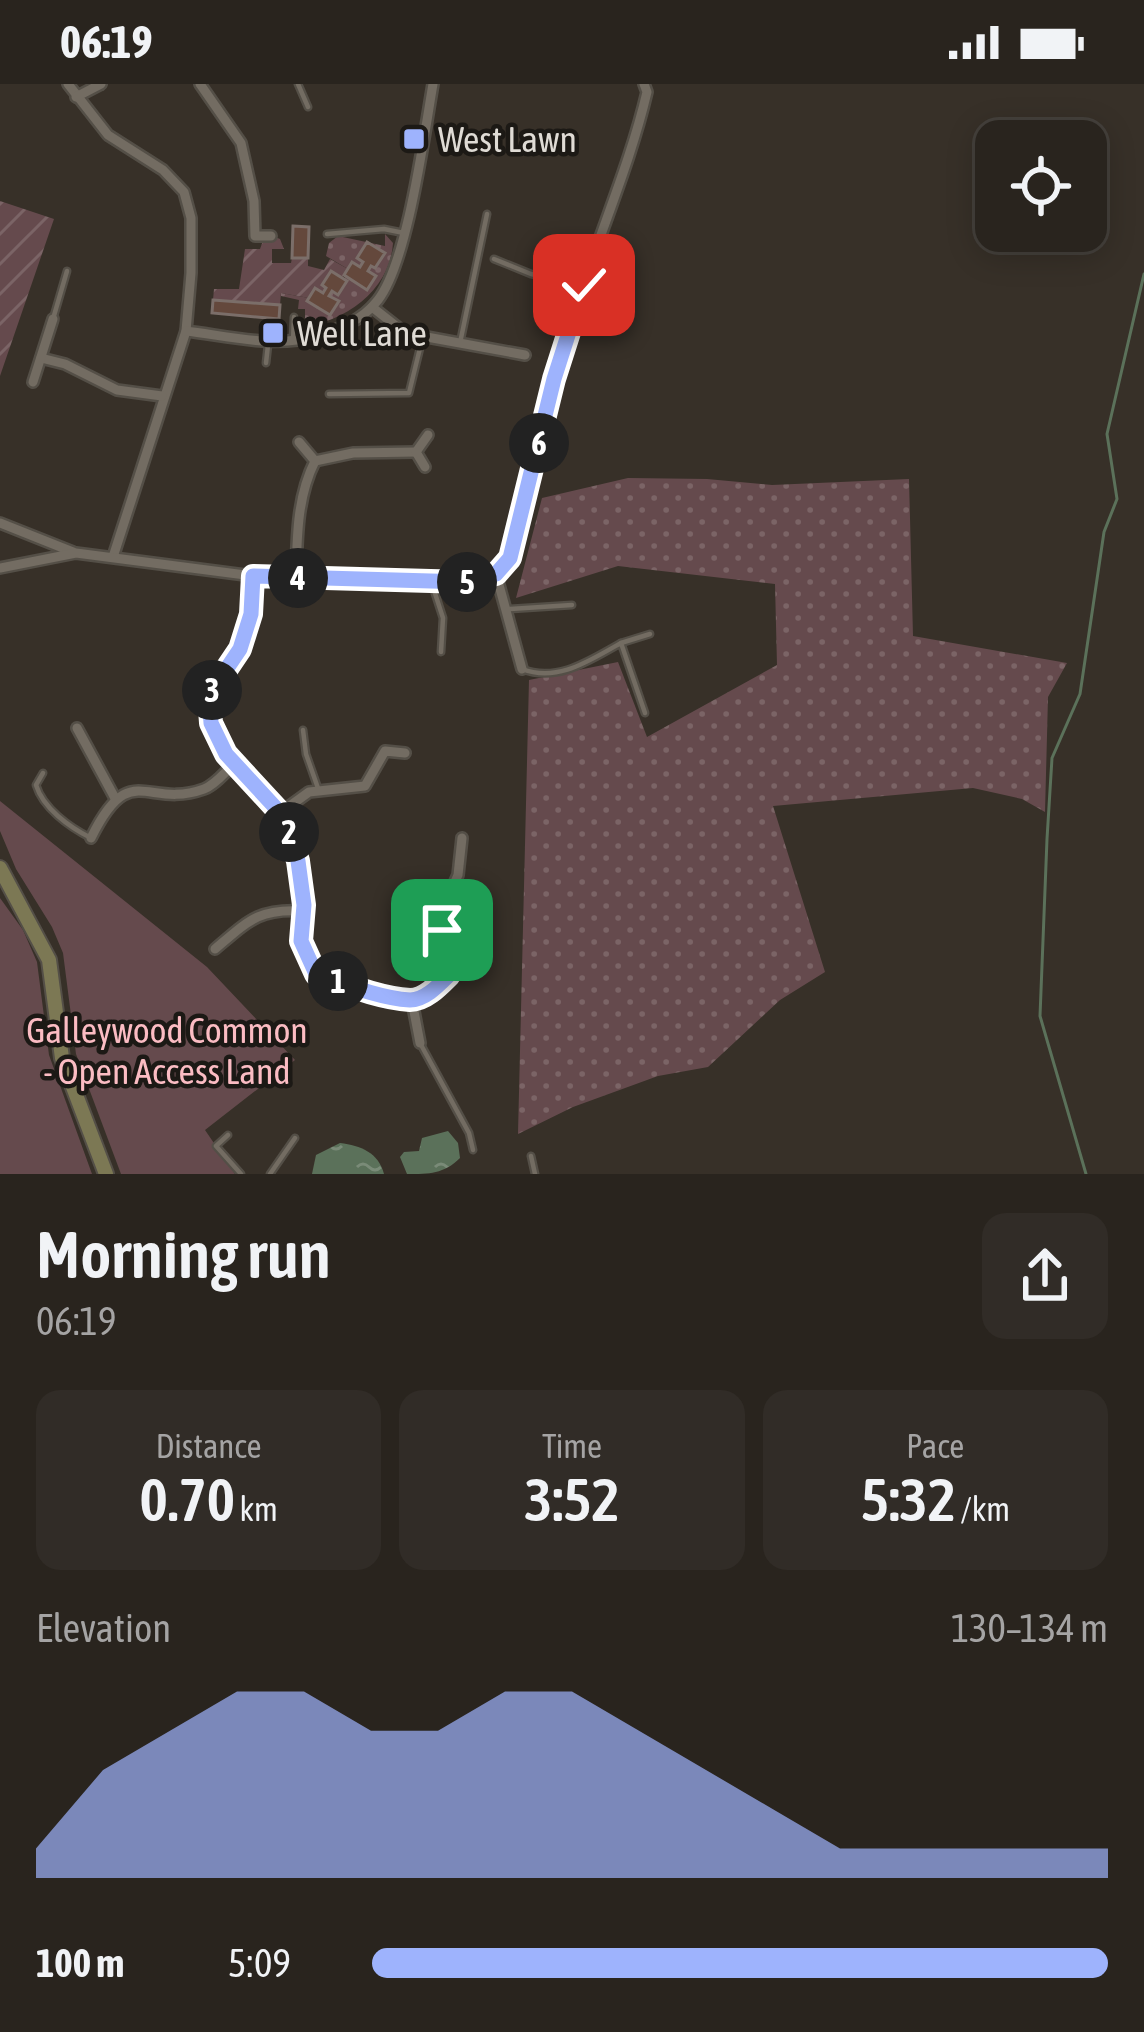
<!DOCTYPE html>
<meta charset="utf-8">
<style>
body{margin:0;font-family:"Asap Condensed",sans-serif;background:#312c27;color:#f1f3f6;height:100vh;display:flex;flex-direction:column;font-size:45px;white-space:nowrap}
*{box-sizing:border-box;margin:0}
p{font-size:39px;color:#a5a4a4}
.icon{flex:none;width:66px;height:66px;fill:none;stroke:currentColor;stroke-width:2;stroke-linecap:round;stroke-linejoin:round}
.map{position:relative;height:1090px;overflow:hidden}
.details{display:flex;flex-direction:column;background:#29241e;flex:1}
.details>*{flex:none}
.tools{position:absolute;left:975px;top:36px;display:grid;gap:24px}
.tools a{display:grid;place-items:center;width:132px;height:132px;border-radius:24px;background:#29241e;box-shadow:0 6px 30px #0003,0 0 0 3px #45413c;font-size:60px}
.pin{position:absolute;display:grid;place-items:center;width:102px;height:102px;color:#fff;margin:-51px;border-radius:24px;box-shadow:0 6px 18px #0006}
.km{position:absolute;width:60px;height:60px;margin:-30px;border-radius:50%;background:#222;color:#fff;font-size:33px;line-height:60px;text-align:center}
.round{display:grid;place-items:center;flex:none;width:126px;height:126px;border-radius:24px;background:#312c27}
.headline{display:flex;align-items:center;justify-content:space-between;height:204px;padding:0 36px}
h1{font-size:66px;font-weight:600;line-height:90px}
.figures{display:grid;grid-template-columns:repeat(3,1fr);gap:18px;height:204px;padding:12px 36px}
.figures div{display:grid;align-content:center;border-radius:24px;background:#312c27;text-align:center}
.figures b{font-size:60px;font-weight:600}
.figures small{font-size:33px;font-weight:400}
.figures p{font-size:33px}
.chart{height:336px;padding:24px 36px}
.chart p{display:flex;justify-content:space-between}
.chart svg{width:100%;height:216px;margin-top:12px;fill:#9eb3fd;opacity:.7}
ul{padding:0 36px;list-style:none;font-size:39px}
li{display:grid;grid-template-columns:192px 144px 1fr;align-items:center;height:90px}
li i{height:30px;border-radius:15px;background:#9eb3fd}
.status{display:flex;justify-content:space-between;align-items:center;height:84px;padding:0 60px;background:#29241e;direction:ltr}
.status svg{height:33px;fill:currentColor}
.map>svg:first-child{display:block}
.grass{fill:url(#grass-dots)}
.park{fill:#654a4d}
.garden{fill:url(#garden-furrows)}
.water{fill:url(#water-ripples)}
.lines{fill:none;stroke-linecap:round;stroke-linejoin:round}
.stream{stroke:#5b715a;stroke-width:3}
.building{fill:#64483c;stroke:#7b6e69;stroke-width:3}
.service-casing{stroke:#544f47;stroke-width:9}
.minor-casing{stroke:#544f47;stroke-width:14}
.secondary-casing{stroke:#544f47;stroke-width:18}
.service{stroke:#736c62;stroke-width:4.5}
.minor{stroke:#736c62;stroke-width:9}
.secondary{stroke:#7c7854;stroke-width:14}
.route-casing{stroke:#fff;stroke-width:24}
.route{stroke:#9eb3fd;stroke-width:15}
.poi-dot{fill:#9eb3fd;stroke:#1c1915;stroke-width:4.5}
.labels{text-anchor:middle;stroke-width:9;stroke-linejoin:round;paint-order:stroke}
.poi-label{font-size:36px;fill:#dfdbd5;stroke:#1c1915;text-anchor:start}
.park-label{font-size:36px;fill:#fbbcc3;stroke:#1c1915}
</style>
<div class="status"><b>06:19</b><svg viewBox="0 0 49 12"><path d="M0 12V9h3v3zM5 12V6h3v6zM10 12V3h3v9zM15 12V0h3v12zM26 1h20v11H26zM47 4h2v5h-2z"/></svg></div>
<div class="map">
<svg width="1144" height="1090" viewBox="0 0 1144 1090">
<defs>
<pattern id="grass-dots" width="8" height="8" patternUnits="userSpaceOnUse" patternTransform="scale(3)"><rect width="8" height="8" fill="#654a4d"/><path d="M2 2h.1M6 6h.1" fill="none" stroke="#7b6466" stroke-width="1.8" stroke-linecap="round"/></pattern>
<pattern id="garden-furrows" width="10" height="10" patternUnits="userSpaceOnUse" patternTransform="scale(3)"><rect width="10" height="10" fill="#654a4d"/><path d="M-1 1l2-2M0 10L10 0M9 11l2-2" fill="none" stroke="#7b6466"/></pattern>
<pattern id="water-ripples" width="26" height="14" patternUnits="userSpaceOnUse" patternTransform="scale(3)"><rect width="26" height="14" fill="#5b715a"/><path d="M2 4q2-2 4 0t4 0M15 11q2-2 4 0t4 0" fill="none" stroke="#7a8b78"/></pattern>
</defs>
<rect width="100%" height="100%" fill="#373028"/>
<g class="grass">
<path d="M385 150 393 159C390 209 339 242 293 244L305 242V225H298L299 216 281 212V209L309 214 308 218 330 231 338 218 329 212 332 207 339 210 346 197 344 191 368 205 375 193 368 187 371 182 376 184 384 170 357 174 363 178 360 183 352 178 348 185 326 172 329 159 338 152 385 162Z"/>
<polygon points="628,394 707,395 772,401 909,395 913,552 1067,579 1048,613 1045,728 1022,715 973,704 773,722 825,888 780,916 708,983 658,992 573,1023 518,1050 529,596 618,578 647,653 777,581 775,500 618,482 516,514 542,414"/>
</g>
<g class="park">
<polygon points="0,717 207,883 295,976 205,1046 235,1090 121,1090 76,970 63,869 52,843 16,785 0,747"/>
<polygon points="0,814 23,846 37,878 49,971 92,1090 0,1090"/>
</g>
<g class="garden">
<polygon points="0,117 54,135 0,292"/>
<polygon points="275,153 280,155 284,165 272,165 272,179 291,179 292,174 308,174 308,182 324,186 330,175 348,185 342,194 330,188 323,209 315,204 309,214 281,209 280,221 213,216 214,205 239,205 245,165 260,165 264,154"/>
</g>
<g class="water">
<path d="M448 1047 458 1059 460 1074C444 1090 429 1090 407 1090L400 1073 404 1068 419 1067 422 1054Z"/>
<path d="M340 1059C361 1062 378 1068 384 1090H312L316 1071Z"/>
</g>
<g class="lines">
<polyline class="stream" points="1086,1090 1040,932 1047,755 1052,674 1080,610 1104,448 1117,415 1107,350 1144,190"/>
</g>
<g class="building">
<polygon points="293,142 309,143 308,174 292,174"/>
<polygon points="367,158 385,169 375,184 371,182 368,187 376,192 367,206 344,191 352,178 360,183 363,178 357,174"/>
<polygon points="331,187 347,197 338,211 332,207 329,212 339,217 330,231 307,217 315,204 323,209 326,204 322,201"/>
<polygon points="213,216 280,221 279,235 212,229"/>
</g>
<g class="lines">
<defs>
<g id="service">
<polyline points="298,0 308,23"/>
<polyline points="327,150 384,145 404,149"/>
<polyline points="494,175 531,190 581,200"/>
<polyline points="53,235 67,187"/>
<polyline points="293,257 294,233"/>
<polyline points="460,259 487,130"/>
<polyline points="266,279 268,261"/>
<polyline points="329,310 409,309 423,252"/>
<polyline points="431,497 443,534 441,568"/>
<polyline points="510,525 572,521"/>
<polyline points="621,559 650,550"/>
<path d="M522 585C558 599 590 576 621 559L645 629"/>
<polyline points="303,646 306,670 319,707"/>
<path d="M43 689 36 701C43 724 69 743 91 754"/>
<polyline points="420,959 469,1049 473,1066"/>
<polyline points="228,1051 216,1062 241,1090"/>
<polyline points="531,1072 535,1090"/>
<polyline points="270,1090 295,1054"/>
</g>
<g id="minor">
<polyline points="68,0 108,51 163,86 184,108 191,134 191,189 186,247 113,473"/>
<polyline points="200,0 241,59 254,117 255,152 271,152"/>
<polyline points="76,13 101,0"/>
<polyline points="372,223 405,249 525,271"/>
<path d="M186 247C220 251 262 261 297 256 326 251 360 240 378 216 408 177 424 51 433 0"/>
<polyline points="41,274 65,280 117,306 162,312"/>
<polyline points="33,298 53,235"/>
<polyline points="315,377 353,369 416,368"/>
<polyline points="425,383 416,368 428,351"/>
<polyline points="0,439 73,468"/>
<polyline points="0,484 76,469 253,492 466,498 496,490 522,585"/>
<path d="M496 490 510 474C534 383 555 293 583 203 604 138 631 76 647 8L644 0"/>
<polyline points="253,492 251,530 240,565 209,611 211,639 226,670 285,734 299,777 304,821 301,857 317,889 359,905 412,917 420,959"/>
<path d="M296 493C297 453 297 413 315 377L299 358"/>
<polyline points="77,644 116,716"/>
<polyline points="280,729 309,708 365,702 385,667 405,669"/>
<path d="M91 754C131 673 146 726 204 705 215 701 225 688 234 680"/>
<path d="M215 865C248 837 259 824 303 827"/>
<polyline points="412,917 433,907 449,891 451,866 442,846 444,822 458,791 462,754"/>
</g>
<polyline id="secondary" points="0,784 49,876 62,974 106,1090"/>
</defs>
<use href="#service" class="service-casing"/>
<use href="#minor" class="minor-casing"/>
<use href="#secondary" class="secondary-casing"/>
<use href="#service" class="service"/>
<use href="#minor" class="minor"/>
<use href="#secondary" class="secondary"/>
</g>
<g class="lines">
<defs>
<path id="route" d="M442 846 451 866 449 891C439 901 425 916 410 916 379 914 345 900 316 890L301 857 304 821 298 777 285 734 226 670 211 639 209 611 240 565 251 530 253 492 466 498 496 490 510 474 554 295 584 201"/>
</defs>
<use href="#route" class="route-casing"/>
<use href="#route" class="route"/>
</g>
<g class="poi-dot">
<rect x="402" y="43" width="24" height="24" rx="6"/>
<rect x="261" y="237" width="24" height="24" rx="6"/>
</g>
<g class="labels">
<g class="poi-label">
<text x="438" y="68">West Lawn</text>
<text x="297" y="262">Well Lane</text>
</g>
<g class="park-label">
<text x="167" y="959">Galleywood Common<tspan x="167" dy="41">- Open Access Land</tspan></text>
</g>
</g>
</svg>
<div class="tools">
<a><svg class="icon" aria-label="locate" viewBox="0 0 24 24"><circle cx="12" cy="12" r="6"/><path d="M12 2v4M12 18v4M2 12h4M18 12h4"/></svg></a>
</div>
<div class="pin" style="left:442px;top:846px;background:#1e9e55"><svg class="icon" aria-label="arrive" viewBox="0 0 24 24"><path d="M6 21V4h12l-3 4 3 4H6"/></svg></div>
<div class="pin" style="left:584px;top:201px;background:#d93025"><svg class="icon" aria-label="check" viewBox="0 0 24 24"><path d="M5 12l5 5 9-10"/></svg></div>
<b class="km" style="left:338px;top:897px">1</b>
<b class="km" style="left:289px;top:748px">2</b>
<b class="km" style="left:212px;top:606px">3</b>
<b class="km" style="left:298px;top:494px">4</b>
<b class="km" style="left:467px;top:498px">5</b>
<b class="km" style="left:539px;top:359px">6</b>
</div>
<section class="details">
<div class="headline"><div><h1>Morning run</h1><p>06:19</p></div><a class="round"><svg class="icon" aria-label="share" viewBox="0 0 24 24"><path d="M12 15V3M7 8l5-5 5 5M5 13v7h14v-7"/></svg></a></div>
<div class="figures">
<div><p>Distance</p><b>0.70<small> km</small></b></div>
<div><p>Time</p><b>3:52</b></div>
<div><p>Pace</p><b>5:32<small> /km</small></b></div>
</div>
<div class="chart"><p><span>Elevation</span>130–134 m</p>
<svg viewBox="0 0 160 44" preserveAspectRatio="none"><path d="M0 44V38L10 22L20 14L30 6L40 6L50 14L60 14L70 6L80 6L90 14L100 22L110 30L120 38L130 38L140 38L150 38L160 38V44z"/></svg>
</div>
<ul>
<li><b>100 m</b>5:09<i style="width:100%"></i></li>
</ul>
</section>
